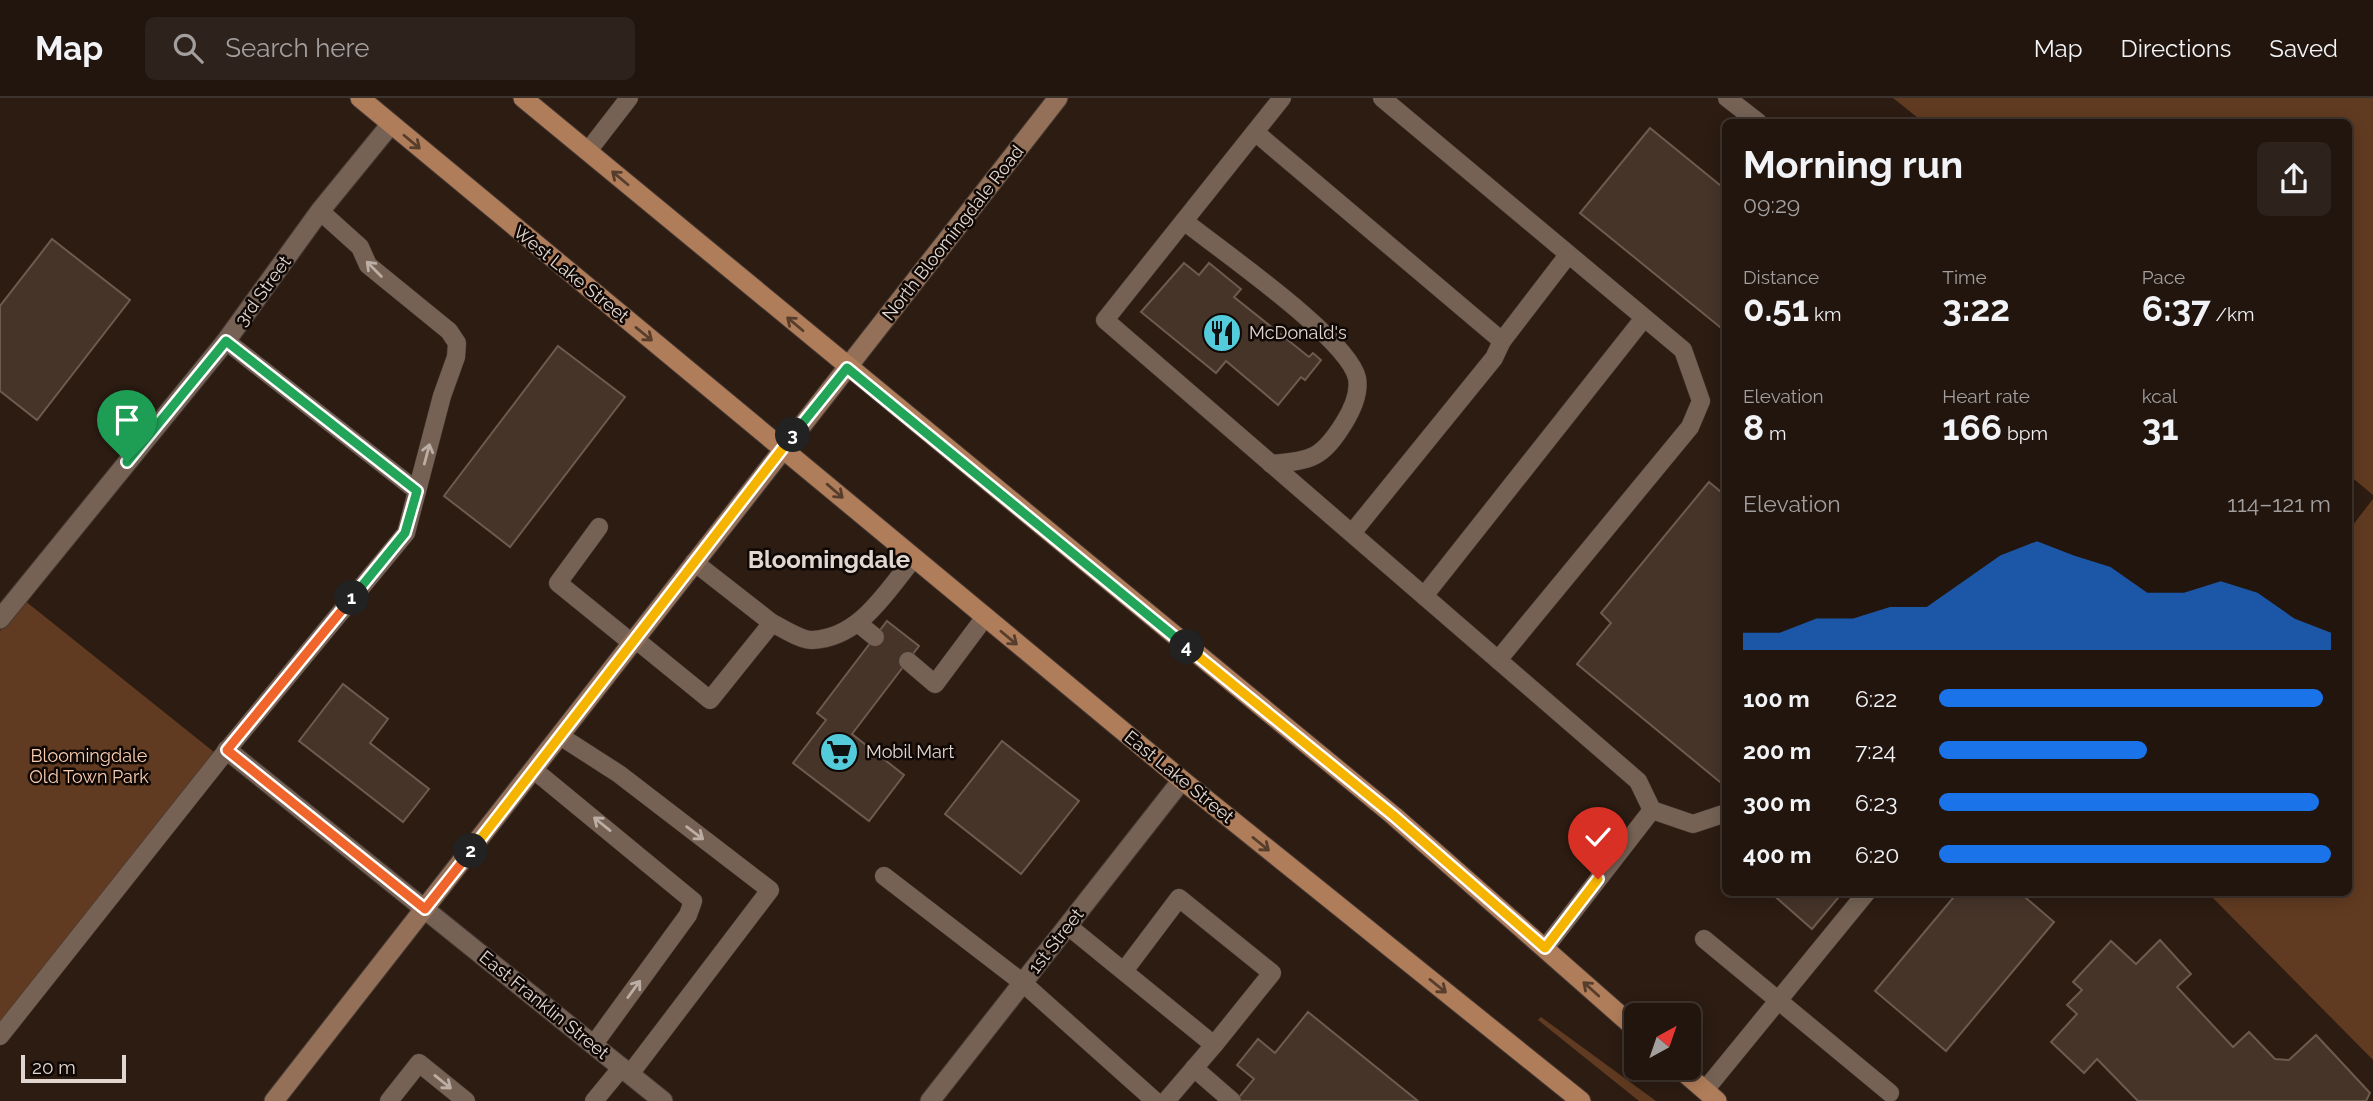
<!DOCTYPE html>
<meta charset="utf-8">
<style>
body{margin:0;font-family:Raleway,sans-serif;background:#2d221c;color:#f1f3f6;height:100vh;display:flex;flex-direction:column;font-size:26px;white-space:nowrap}
*{box-sizing:border-box;margin:0}
p{font-size:23px;color:#a29f9e}
.icon{flex:none;width:38px;height:38px;fill:none;stroke:currentColor;stroke-width:2;stroke-linecap:round;stroke-linejoin:round}
.map{position:relative;flex:1;overflow:hidden}
.side{position:absolute;left:1722px;top:21px;width:630px;height:777px;display:flex;flex-direction:column;background:#21150e;border-radius:10px;box-shadow:0 4px 18px #0003,0 0 0 2px #3e342e}
.side>*{flex:none}
.needle{width:46px;rotate:40deg}
.buttons{position:absolute;left:1624px;top:905px;display:grid;gap:14px}
.buttons a{display:grid;place-items:center;width:77px;height:77px;border-radius:10px;background:#21150e;box-shadow:0 4px 18px #0003,0 0 0 2px #3e342e;font-size:35px}
.scale{position:absolute;left:21px;bottom:18px;width:105px;box-sizing:border-box;padding-left:7px;border:4px solid #e2d7d0;border-top:0;font-size:19px;line-height:24px;white-space:nowrap;color:#e2d7d0;-webkit-text-stroke:5px #0f0805;paint-order:stroke}
.pin{position:absolute;display:grid;place-items:center;width:60px;height:60px;color:#fff;margin:-72px -30px;border-radius:50% 50% 50% 0;rotate:-45deg;box-shadow:0 0 7px #0007}
.pin .icon{rotate:45deg}
.km{position:absolute;width:35px;height:35px;margin:-18px;border-radius:50%;background:#222;color:#fff;font-size:19px;line-height:35px;text-align:center}
.round{display:grid;place-items:center;flex:none;width:74px;height:74px;border-radius:10px;background:#2d221c}
.summary{display:flex;align-items:center;justify-content:space-between;height:119px;padding:0 21px}
h1{font-size:38px;font-weight:700;line-height:52px}
.figures{display:grid;grid-template-columns:repeat(3,1fr);gap:10px;height:119px;padding:7px 21px}
.figures div{display:grid;align-content:center}
.figures b{font-size:35px;font-weight:700}
.figures small{font-size:19px;font-weight:400}
.figures p{font-size:19px}
.chart{height:196px;padding:14px 21px}
.chart p{display:flex;justify-content:space-between}
.chart svg{width:100%;height:126px;margin-top:7px;fill:#1a73e8;opacity:.7}
ul{padding:0 21px;list-style:none;font-size:23px}
li{display:grid;grid-template-columns:112px 84px 1fr;align-items:center;height:52px}
li i{height:18px;border-radius:9px;background:#1a73e8}
header{display:flex;align-items:center;gap:42px;box-sizing:border-box;height:98px;padding:0 35px;background:#21150e;border-bottom:2px solid #3e342e}
header strong{font-size:33px}
nav{display:flex;gap:38px;margin-inline-start:auto;font-size:24px}
.search{width:490px;height:63px;background:#2d221c;display:flex;align-items:center;gap:18px;box-sizing:border-box;padding:0 24px;border-radius:10px;color:#a29f9e;font-size:26px}
.map>svg:first-child{display:block}
.green{fill:#613b21}
.building{fill:#463429;stroke:#6e5b4f;stroke-width:2}
.lines{fill:none;stroke-linecap:round;stroke-linejoin:round}
.service-casing{stroke:#453833;stroke-width:19}
.minor-casing{stroke:#453833;stroke-width:21}
.secondary-casing{stroke:#453833;stroke-width:21}
.primary-casing{stroke:#453833;stroke-width:21}
.service{stroke:#756255;stroke-width:18}
.minor{stroke:#756255;stroke-width:19}
.secondary{stroke:#937057;stroke-width:19}
.primary{stroke:#b07d5a;stroke-width:19}
.oneway{stroke:#573d2b}
.oneway2{stroke:#bcaea5}
.split-1-casing{stroke:#fff;stroke-width:14}
.split-2-casing{stroke:#fff;stroke-width:14}
.split-3-casing{stroke:#fff;stroke-width:14}
.split-4-casing{stroke:#fff;stroke-width:14}
.split-5-casing{stroke:#fff;stroke-width:14}
.split-1{stroke:#22a559;stroke-width:9}
.split-2{stroke:#f0652b;stroke-width:9}
.split-3{stroke:#f5b400;stroke-width:9}
.split-4{stroke:#22a559;stroke-width:9}
.split-5{stroke:#f5b400;stroke-width:9}
.labels{text-anchor:middle;stroke-width:5;stroke-linejoin:round;paint-order:stroke}
.street-label{font-size:18px;fill:#e2d7d0;stroke:#0f0805}
.poi-label{font-size:18px;fill:#e2d7d0;stroke:#0f0805;text-anchor:start}
.park-label{font-size:18px;fill:#faceb2;stroke:#0f0805}
.district-label{font-size:24px;font-weight:bold;fill:#e2d7d0;stroke:#0f0805}
</style>
<header>
<strong>Map</strong>
<div class="search"><svg class="icon" aria-label="search" viewBox="0 0 24 24"><circle cx="10" cy="10" r="6"/><path d="M15 15l6 6"/></svg>Search here</div>
<nav><a>Map</a><a>Directions</a><a>Saved</a></nav>
</header>
<div class="map">
<svg width="2373" height="1003" viewBox="0 0 2373 1003">
<rect width="100%" height="100%" fill="#2c1c12"/>
<g class="green">
<polygon points="1893,0 2373,0 2373,397 2349,377 2348,24 1923,24"/>
<polygon points="2373,401 2373,962 2208,795 2348,794 2349,432"/>
<polygon points="24,502 214,654 0,924 0,533"/>
<polygon points="1541,919 1656,1003 1639,1003 1538,922"/>
</g>
<g class="building">
<polygon points="1650,30 1726,92 1726,234 1580,115"/>
<polygon points="52,141 130,202 37,322 0,293 0,208"/>
<polygon points="1184,165 1199,177 1209,165 1241,191 1234,199 1309,259 1313,255 1321,262 1305,282 1301,279 1278,307 1226,263 1216,275 1141,214"/>
<polygon points="558,248 625,299 510,449 444,398"/>
<polygon points="1709,384 1720,393 1726,386 1726,689 1577,566 1611,525 1601,515"/>
<polygon points="887,523 919,548 852,636 904,677 869,723 793,665 826,622 817,615"/>
<polygon points="343,586 388,621 370,645 429,691 403,724 299,643"/>
<polygon points="1002,643 1079,703 1021,776 945,716"/>
<polygon points="1770,794 1843,794 1812,831"/>
<polygon points="1958,794 2019,794 2054,824 1946,953 1875,893"/>
<polygon points="2160,842 2191,876 2177,889 2233,949 2249,934 2275,961 2289,962 2316,937 2370,995 2366,1003 2138,1003 2097,961 2084,975 2051,944 2077,916 2067,907 2082,892 2073,884 2111,843 2136,866"/>
<polygon points="1308,914 1418,1003 1236,1003 1254,981 1237,967 1258,941 1275,955"/>
</g>
<g class="lines">
<defs>
<g id="service">
<polyline points="1282,0 1105,222 1638,683 1652,712 1545,850"/>
<polyline points="1382,0 1683,252 1701,303 1690,329 1498,562"/>
<polyline points="1727,0 1758,24"/>
<polyline points="1255,34 1502,243 1494,260 1352,435"/>
<polyline points="588,53 629,0"/>
<path d="M1184 123C1220 152 1348 240 1357 280 1360 296 1352 312 1344 325 1321 362 1311 362 1271 366"/>
<polyline points="226,243 417,393"/>
<polyline points="1502,243 1568,157"/>
<polyline points="599,429 558,485 632,545"/>
<polyline points="1424,498 1644,220"/>
<path d="M772 525C783 530 800 542 812 542 860 540 886 494 914 460"/>
<polyline points="859,526 875,539"/>
<polyline points="635,541 710,602 772,525 694,464"/>
<polyline points="908,563 935,586 985,519"/>
<polyline points="560,638 619,676 770,792 630,976"/>
<polyline points="534,672 693,803 688,817 594,946"/>
<polyline points="1652,712 1693,726 1726,715"/>
<polyline points="884,778 1023,885 1155,1003"/>
<polyline points="1068,828 1214,947 1272,875 1179,800 1124,873"/>
<polyline points="1704,841 1890,995"/>
<polyline points="0,938 227,652 406,435 442,298 456,259 457,245 449,233 368,167 360,149 320,113"/>
<polyline points="1194,970 1232,1003"/>
<polyline points="1705,992 1867,794"/>
<polyline points="389,1003 419,965 466,1003"/>
<polyline points="594,1003 622,969"/>
<polyline points="1166,1003 1214,947"/>
</g>
<g id="minor">
<polyline points="0,521 226,243 320,113 391,26"/>
<polyline points="227,652 663,1003"/>
<polyline points="930,1003 1182,682"/>
</g>
<polyline id="secondary" points="274,1003 1058,0"/>
<g id="primary">
<polyline points="360,0 1182,682 1581,1003"/>
<polyline points="523,0 1394,718 1636,931"/>
<polyline points="1679,970 1717,1003"/>
</g>
</defs>
<use href="#service" class="service-casing"/>
<use href="#minor" class="minor-casing"/>
<use href="#secondary" class="secondary-casing"/>
<use href="#primary" class="primary-casing"/>
<use href="#service" class="service"/>
<use href="#minor" class="minor"/>
<use href="#secondary" class="secondary"/>
<use href="#primary" class="primary"/>
</g>
<defs><path id="oneway-shaft" d="M-6 0H5M1.5-3L5.5 0L1.5 3" fill="none" stroke-width="1.6" stroke-linecap="round" stroke-linejoin="round" transform="scale(1.75)"/></defs>
<g class="oneway">
<use href="#oneway-shaft" transform="translate(412 44) rotate(40)"/>
<use href="#oneway-shaft" transform="translate(620 80) rotate(-140)"/>
<use href="#oneway-shaft" transform="translate(795 226) rotate(-140)"/>
<use href="#oneway-shaft" transform="translate(644 236) rotate(39)"/>
<use href="#oneway-shaft" transform="translate(835 393) rotate(41)"/>
<use href="#oneway-shaft" transform="translate(1009 540) rotate(40)"/>
<use href="#oneway-shaft" transform="translate(1261 746) rotate(39)"/>
<use href="#oneway-shaft" transform="translate(1438 888) rotate(39)"/>
<use href="#oneway-shaft" transform="translate(1591 891) rotate(-138)"/>
</g>
<g class="oneway2">
<use href="#oneway-shaft" transform="translate(374 171) rotate(-135)"/>
<use href="#oneway-shaft" transform="translate(427 356) rotate(-75)"/>
<use href="#oneway-shaft" transform="translate(602 726) rotate(-141)"/>
<use href="#oneway-shaft" transform="translate(695 735) rotate(37)"/>
<use href="#oneway-shaft" transform="translate(634 891) rotate(-54)"/>
<use href="#oneway-shaft" transform="translate(443 984) rotate(39)"/>
</g>
<g class="lines">
<defs>
<polyline id="split-1" points="127,364 226,243 417,393 405,435 352,500"/>
<polyline id="split-2" points="352,500 227,652 425,811 471,753"/>
<polyline id="split-3" points="471,753 793,337"/>
<polyline id="split-4" points="793,337 847,270 1187,549"/>
<polyline id="split-5" points="1187,549 1394,718 1545,850 1598,781"/>
</defs>
<use href="#split-1" class="split-1-casing"/>
<use href="#split-2" class="split-2-casing"/>
<use href="#split-3" class="split-3-casing"/>
<use href="#split-4" class="split-4-casing"/>
<use href="#split-5" class="split-5-casing"/>
<use href="#split-1" class="split-1"/>
<use href="#split-2" class="split-2"/>
<use href="#split-3" class="split-3"/>
<use href="#split-4" class="split-4"/>
<use href="#split-5" class="split-5"/>
</g>
<defs>
<symbol id="restaurant-disc" viewBox="-11 -11 22 22"><circle r="9.5" fill="#53cbdb" stroke="#0f0805"/><path d="M-5-6h1v4h1v-4h1v4h1v-4h1v5L-1.5 .5V6h-2V.5L-5-1ZM5-6V6H3V1.5H1.5Q1.5-4 5-6Z" fill="#111"/></symbol>
<symbol id="supermarket-disc" viewBox="-11 -11 22 22"><circle r="9.5" fill="#53cbdb" stroke="#0f0805"/><path d="M-6-5.5h2.5l.6 2H6L4.5 2H-2.5L-4.4-4H-6ZM-1.5 3.2a1.3 1.3 0 1 0 .1 0ZM3 3.2a1.3 1.3 0 1 0 .1 0Z" fill="#111"/></symbol>
</defs>
<g fill-rule="evenodd">
<use href="#restaurant-disc" x="1200" y="213" width="44" height="44"/>
<use href="#supermarket-disc" x="817" y="632" width="44" height="44"/>
</g>
<g class="labels">
<g class="street-label">
<text transform="translate(953 135) rotate(-52)" y="6">North Bloomingdale Road</text>
<text transform="translate(571 176) rotate(39)" y="6">West Lake Street</text>
<text transform="translate(263 193) rotate(-54)" y="6">3rd Street</text>
<text transform="translate(1179 679) rotate(39)" y="6">East Lake Street</text>
<text transform="translate(1056 843) rotate(-52)" y="6">1st Street</text>
<text transform="translate(544 907) rotate(39)" y="6">East Franklin Street</text>
</g>
<g class="poi-label">
<text x="1249" y="241">McDonald's</text>
<text x="866" y="660">Mobil Mart</text>
</g>
<g class="park-label">
<text x="89" y="664">Bloomingdale<tspan x="89" dy="21">Old Town Park</tspan></text>
</g>
<g class="district-label">
<text x="829" y="470">Bloomingdale</text>
</g>
</g>
</svg>
<div class="buttons">
<a><svg class="needle" viewBox="-14 -14 28 28"><path d="M0-13l5 13h-10z" fill="#e53935"/><path d="M0 13l5-13h-10z" fill="#a29f9e"/></svg></a>
</div>
<div class="scale">20 m</div>
<div class="pin" style="left:127px;top:364px;background:#1e9e55"><svg class="icon" aria-label="arrive" viewBox="0 0 24 24"><path d="M6 21V4h12l-3 4 3 4H6"/></svg></div>
<div class="pin" style="left:1598px;top:781px;background:#d93025"><svg class="icon" aria-label="check" viewBox="0 0 24 24"><path d="M5 12l5 5 9-10"/></svg></div>
<b class="km" style="left:352px;top:500px">1</b>
<b class="km" style="left:471px;top:753px">2</b>
<b class="km" style="left:793px;top:337px">3</b>
<b class="km" style="left:1187px;top:549px">4</b>
<section class="side">
<div class="summary"><div><h1>Morning run</h1><p>09:29</p></div><a class="round"><svg class="icon" aria-label="share" viewBox="0 0 24 24"><path d="M12 15V3M7 8l5-5 5 5M5 13v7h14v-7"/></svg></a></div>
<div class="figures">
<div><p>Distance</p><b>0.51<small> km</small></b></div>
<div><p>Time</p><b>3:22</b></div>
<div><p>Pace</p><b>6:37<small> /km</small></b></div>
</div>
<div class="figures">
<div><p>Elevation</p><b>8<small> m</small></b></div>
<div><p>Heart rate</p><b>166<small> bpm</small></b></div>
<div><p>kcal</p><b>31</b></div>
</div>
<div class="chart"><p><span>Elevation</span>114–121 m</p>
<svg viewBox="0 0 160 44" preserveAspectRatio="none"><path d="M0 44V38L10 38L20 33L30 33L40 29L50 29L60 20L70 11L80 6L90 11L100 15L110 24L120 24L130 20L140 24L150 33L160 38V44z"/></svg>
</div>
<ul>
<li><b>100 m</b>6:22<i style="width:98%"></i></li>
<li><b>200 m</b>7:24<i style="width:53%"></i></li>
<li><b>300 m</b>6:23<i style="width:97%"></i></li>
<li><b>400 m</b>6:20<i style="width:100%"></i></li>
</ul>
</section>
</div>
